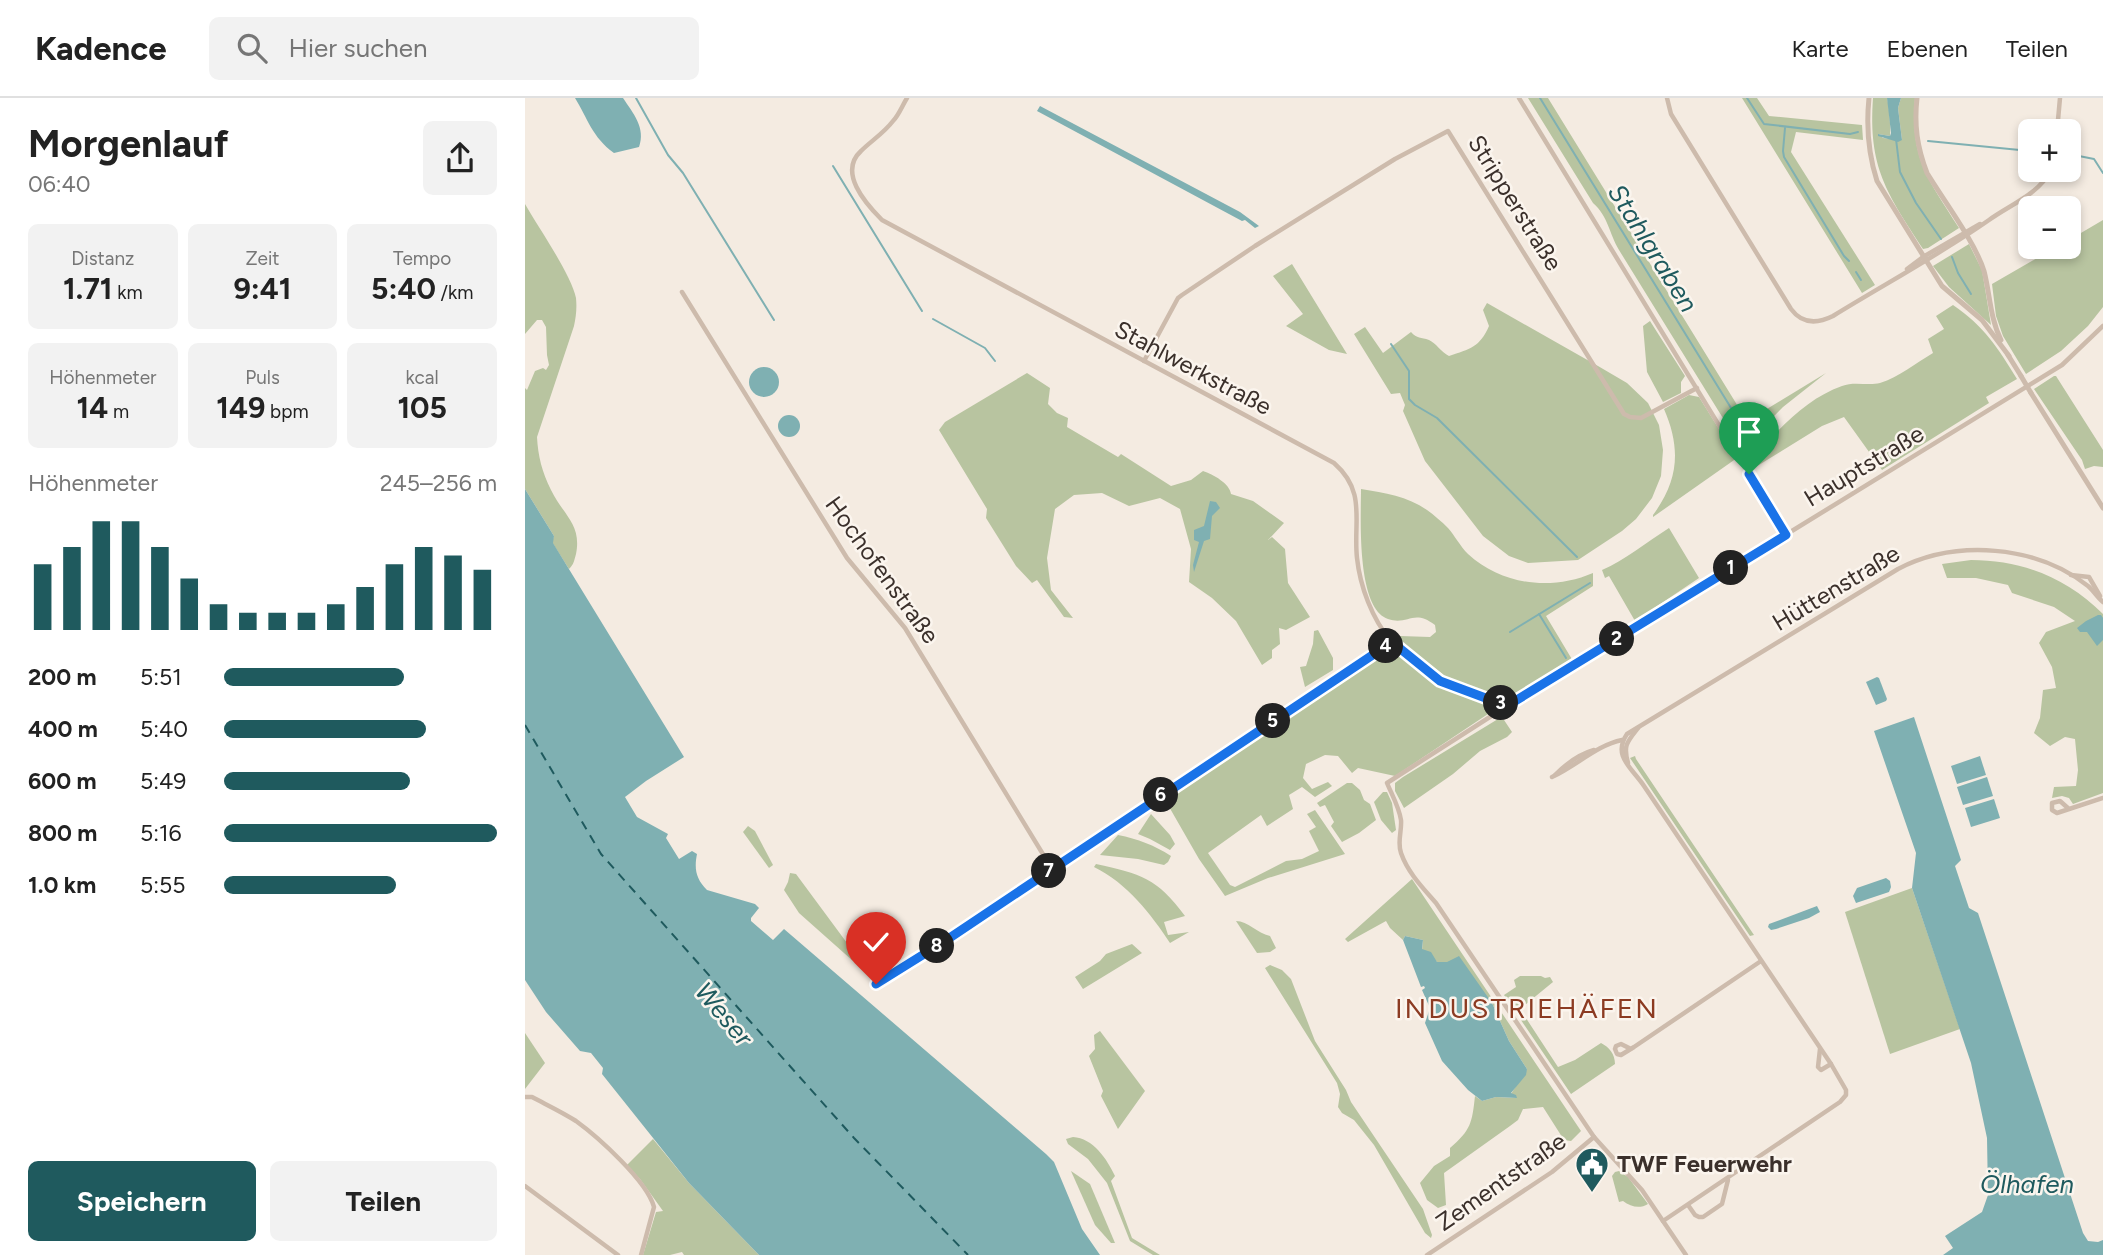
<!DOCTYPE html>
<html lang="de">
<meta charset="utf-8">
<style>
body{margin:0;font-family:Figtree,sans-serif;background:#f2f2f2;color:#222;height:100vh;display:flex;flex-direction:column;font-size:26px;white-space:nowrap}
*{box-sizing:border-box;margin:0}
p{font-size:23px;color:#767676}
.icon{flex:none;width:38px;height:38px;fill:none;stroke:currentColor;stroke-width:2;stroke-linecap:round;stroke-linejoin:round}
.map{position:relative;flex:1;overflow:hidden}
.details{display:flex;flex-direction:column;background:#fff;width:525px}
.details>*{flex:none}
.controls{position:absolute;left:1493px;top:21px;display:grid;gap:14px}
.controls a{display:grid;place-items:center;width:63px;height:63px;border-radius:10px;background:#fff;box-shadow:0 4px 10px #0003;font-size:35px}
.pin{position:absolute;display:grid;place-items:center;width:60px;height:60px;color:#fff;margin:-72px -30px;border-radius:50% 50% 50% 0;rotate:-45deg;box-shadow:0 0 7px #0007}
.pin .icon{rotate:45deg}
.km{position:absolute;width:35px;height:35px;margin:-18px;border-radius:50%;background:#222;color:#fff;font-size:19px;line-height:35px;text-align:center}
.round{display:grid;place-items:center;flex:none;width:74px;height:74px;border-radius:10px;background:#f2f2f2}
.overview{display:flex;align-items:center;justify-content:space-between;height:119px;padding:0 28px}
h1{font-size:38px;font-weight:700;line-height:52px}
.stats{display:grid;grid-template-columns:repeat(3,1fr);gap:10px;height:119px;padding:7px 28px}
.stats div{display:grid;align-content:center;border-radius:10px;background:#f2f2f2;text-align:center}
.stats b{font-size:30px;font-weight:700}
.stats small{font-size:19px;font-weight:400}
.stats p{font-size:19px}
.chart{height:196px;padding:14px 28px}
.chart p{display:flex;justify-content:space-between}
.chart svg{width:100%;height:126px;margin-top:7px;stroke:#1f5a5e;stroke-width:6}
.action{display:flex;gap:14px;margin-top:auto;padding:14px 28px}
.action a{flex:1;height:80px;border-radius:10px;background:#1f5a5e;color:#fff;font-size:28px;font-weight:700;line-height:80px;text-align:center}
.action a+a{background:#f2f2f2;color:#222}
ul{padding:0 28px;list-style:none;font-size:23px}
li{display:grid;grid-template-columns:112px 84px 1fr;align-items:center;height:52px}
li i{height:18px;border-radius:9px;background:#1f5a5e}
header{display:flex;align-items:center;gap:42px;box-sizing:border-box;height:98px;padding:0 35px;background:#fff;border-bottom:2px solid #e0e0e0}
header strong{font-size:33px}
nav{display:flex;gap:38px;margin-inline-start:auto;font-size:24px}
.search{width:490px;height:63px;background:#f2f2f2;display:flex;align-items:center;gap:18px;box-sizing:border-box;padding:0 24px;border-radius:10px;color:#767676;font-size:26px}
main{display:flex;flex:1;min-height:0}
.map>svg:first-child{display:block}
.green{fill:#b8c4a0}
.water{fill:#7fb0b2}
.lines{fill:none;stroke-linecap:round;stroke-linejoin:round}
.stream{stroke:#7fb0b2;stroke-width:2}
.ferry{stroke:#1f5a5e;stroke-width:2;stroke-dasharray:9 7;stroke-linecap:butt}
.minor{stroke:#cdbbac;stroke-width:4.5}
.tertiary{stroke:#cdbbac;stroke-width:5}
.tertiary-bridge{stroke:#cdbbac;stroke-width:5}
.route-casing{stroke:#fff;stroke-width:14}
.route{stroke:#1a73e8;stroke-width:9}
.labels{text-anchor:middle;stroke-width:5;stroke-linejoin:round;paint-order:stroke}
.street-label{font-size:24px;fill:#3b302b;stroke:#fbf5ee}
.poi-label{font-size:24px;font-weight:bold;fill:#3b302b;stroke:#fbf5ee;text-anchor:start}
.water-label{font-size:26px;font-style:italic;fill:#1f5a5e;stroke:#fbf5ee}
.quarter-label{font-size:28px;letter-spacing:2px;fill:#8c3b22;stroke:#fbf5ee}
</style>
<header>
<strong>Kadence</strong>
<div class="search"><svg class="icon" aria-label="search" viewBox="0 0 24 24"><circle cx="10" cy="10" r="6"/><path d="M15 15l6 6"/></svg>Hier suchen</div>
<nav><a>Karte</a><a>Ebenen</a><a>Teilen</a></nav>
</header>
<main>
<section class="details">
<div class="overview"><div><h1>Morgenlauf</h1><p>06:40</p></div><a class="round"><svg class="icon" aria-label="share" viewBox="0 0 24 24"><path d="M12 15V3M7 8l5-5 5 5M5 13v7h14v-7"/></svg></a></div>
<div class="stats">
<div><p>Distanz</p><b>1.71<small> km</small></b></div>
<div><p>Zeit</p><b>9:41</b></div>
<div><p>Tempo</p><b>5:40<small> /km</small></b></div>
</div>
<div class="stats">
<div><p>Höhenmeter</p><b>14<small> m</small></b></div>
<div><p>Puls</p><b>149<small> bpm</small></b></div>
<div><p>kcal</p><b>105</b></div>
</div>
<div class="chart"><p><span>Höhenmeter</span>245–256 m</p>
<svg viewBox="0 0 160 44" preserveAspectRatio="none"><path d="M5 44V21M15 44V15M25 44V6M35 44V6M45 44V15M55 44V26M65 44V35M75 44V38M85 44V38M95 44V38M105 44V35M115 44V29M125 44V21M135 44V15M145 44V18M155 44V23"/></svg>
</div>
<ul>
<li><b>200 m</b>5:51<i style="width:66%"></i></li>
<li><b>400 m</b>5:40<i style="width:74%"></i></li>
<li><b>600 m</b>5:49<i style="width:68%"></i></li>
<li><b>800 m</b>5:16<i style="width:100%"></i></li>
<li><b>1.0 km</b>5:55<i style="width:63%"></i></li>
</ul>
<div class="action"><a>Speichern</a><a>Teilen</a></div>
</section>
<div class="map">
<svg width="1578" height="1157" viewBox="0 0 1578 1157">
<rect width="100%" height="100%" fill="#f4ebe1"/>
<g class="green">
<path d="M1003 0H1023L1222 323 1301 275 1258 309 1217 351 1094 152C1084 135 1083 118 1068 105Z"/>
<polygon points="1217,0 1232,0 1244,18 1337,27 1338,42 1271,34 1266,54 1350,187 1337,195"/>
<path d="M1348 0H1362C1364 7 1366 31 1365 38L1353 36 1358 40 1377 42 1373 10 1376 0H1390C1385 61 1403 81 1434 130L1403 150 1398 151C1362 95 1343 70 1348 0Z"/>
<path d="M0 106C13 129 46 176 51 200 52 210 51 219 49 228L12 339C13 358 17 374 26 392 38 417 57 426 51 456 49 463 49 466 44 471L27 444 29 438 0 391V290L2 292 10 273 18 270 21 272 24 267 22 257 21 229 17 222H12L0 236Z"/>
<polygon points="1578,122 1578,209 1563,228 1536,253 1501,276 1478,238 1471,218 1467,186 1531,149 1544,149 1544,142"/>
<polygon points="1444,146 1457,172 1466,227 1424,189 1408,168"/>
<polygon points="767,166 822,256 804,252 761,228 778,216 748,178"/>
<path d="M962 205 1073 268 1102 285 1123 305 1134 327 1138 352 1136 378 1127 400 1111 421 1097 433 1053 462 1003 465 984 458 958 438 900 363 878 313 880 307 875 295 866 296 829 236 840 229 858 255 886 234C892 241 896 239 904 242 911 245 916 254 924 258 945 251 955 249 964 228L958 212Z"/>
<path d="M1428 207C1459 228 1473 250 1492 281L1461 299 1464 305 1357 372 1319 319 1297 328 1229 370 1226 364C1250 334 1280 301 1317 288 1329 283 1343 288 1355 285 1374 279 1391 265 1408 255L1403 241 1419 231 1411 218Z"/>
<polygon points="1125,223 1160,278 1156,284 1156,295 1138,304 1122,274 1118,228"/>
<path d="M502 275 525 290 523 306 532 315 543 320 542 329 593 359 596 356 646 388 666 382 678 373C688 376 705 386 706 396L728 403 759 425 743 442 747 439 760 451 763 485 785 519 761 532 754 530 755 546 747 552V560L737 567 711 523 687 500 664 484 666 451 655 411 635 400 604 408 577 395 549 397 530 411 522 460 526 492 548 520 539 519 512 482 507 485 491 468 461 420 462 411 414 332 420 324Z"/>
<polygon points="1529,278 1531,278 1578,352 1578,369 1569,368 1560,371 1557,362 1509,291"/>
<path d="M1164 297 1174 299 1212 360 1128 419V417C1154 382 1156 350 1139 311Z"/>
<path d="M836 391C860 395 882 398 902 412 909 417 917 424 923 430 930 438 935 448 943 456 977 487 1026 493 1068 475V488L1021 518 1048 563 1007 589 1005 587C998 595 988 601 977 597L981 600 994 598 982 603 933 588 872 541 875 538 905 539 911 534 910 527C888 510 883 528 863 521 831 510 836 419 836 391Z"/>
<path d="M1144 430 1174 480 1110 523 1084 478 1080 480 1077 472C1100 462 1122 444 1144 430Z"/>
<path d="M1446 462C1497 462 1542 480 1578 516V695L1548 706 1544 700 1537 698 1527 700 1529 689 1551 688 1553 672 1550 641 1540 639 1525 648 1509 635 1515 620 1518 592 1531 590 1527 569 1514 545 1521 534 1550 523 1529 509 1487 495 1483 487 1451 480H1422L1417 466Z"/>
<polygon points="793,532 808,560 808,572 780,589 775,569 781,568 788,546 789,533"/>
<polygon points="865,552 879,557 920,589 968,605 969,612 870,678 833,670 827,675 813,658 800,657 781,666 778,680 787,691 803,684 807,688 790,699 777,689 764,697 768,711 742,728 736,717 683,755 705,787 710,789 761,763 777,761 794,753 784,733 791,729 782,716 790,712 820,756 743,780 700,798 674,761 639,700 857,554"/>
<polygon points="973,621 979,622 987,634 982,639 955,653 928,676 879,710 870,693 870,685 878,679"/>
<polygon points="1110,658 1111,661 1229,837 1225,838 1105,660"/>
<polygon points="822,685 827,685 835,692 839,702 845,706 851,722 834,735 817,744 806,728 809,724 800,707 795,709 792,705"/>
<polygon points="858,694 862,694 867,705 871,732 867,735 856,722 849,704"/>
<polygon points="626,716 645,737 650,746 645,752 625,741 613,736"/>
<polygon points="223,728 230,733 248,767 244,770 218,734"/>
<path d="M593 737C613 741 629 747 646 758L643 764 639 767 613 761 575 757Z"/>
<path d="M571 766C616 776 632 780 660 818L639 824 643 837 664 834 645 845C626 816 602 785 569 769Z"/>
<polygon points="265,775 271,776 322,845 328,863 274,815 259,792 263,784"/>
<path d="M887 781 1056 1033 1046 1043 1039 1042 1018 1009 998 1011 993 1022 985 1028 919 1075 921 1107 913 1110 902 1102 895 1085 909 1068 925 1058V1050C946 1032 947 1025 950 998L957 1003 971 999 991 1000 986 996 1002 971 984 943 967 905 922 864H912L897 852 898 842 880 838 878 842 865 830 861 823 823 844 820 841Z"/>
<polygon points="1387,790 1435,931 1365,956 1320,814"/>
<path d="M711 823C723 823 732 835 745 838L751 850 745 854 732 855Z"/>
<polygon points="607,846 617,855 558,891 550,879 575,863 581,856"/>
<polygon points="745,867 757,872 766,881 790,943 821,992 826,1004 898,1111 907,1137 906,1140 900,1135 849,1047 829,1022 817,1015 813,1009 815,996 812,985 740,870"/>
<path d="M995 878H1016L1020 880 1025 879 1028 884 995 911 1033 969 1050 962 1076 945C1084 949 1090 956 1090 966L1046 996 979 897 991 889 989 882Z"/>
<polygon points="575,933 620,993 593,1031 576,998 578,993 564,958 570,951 569,937"/>
<polygon points="0,935 20,965 0,991"/>
<path d="M548 1039C568 1040 582 1061 590 1078L586 1083 607 1140 635 1157H628L605 1143 582 1085 563 1061 543 1046 541 1041Z"/>
<polygon points="128,1041 164,1085 234,1157 159,1157 157,1154 145,1157 118,1157 131,1114 138,1113 115,1081 102,1067"/>
<polygon points="546,1073 565,1086 590,1145 586,1145 570,1127"/>
<path d="M1094 1073 1103 1079 1123 1106C1115 1111 1106 1109 1098 1103L1094 1104 1087 1078 1090 1074Z"/>
</g>
<g class="water">
<path d="M50 0H98C108 15 121 30 114 49L89 55C67 39 63 21 50 0Z"/>
<polygon points="1362,0 1376,0 1373,10 1377,42 1373,44 1353,38 1353,36 1365,38 1366,35"/>
<polygon points="515,8 715,114 734,128 730,130 720,122 717,123 512,13"/>
<circle cx="239" cy="284" r="15"/>
<circle cx="264" cy="328" r="11"/>
<path d="M0 391 29 438 28 445 159 659 121 683 100 699 112 719 143 736 141 740 154 761 167 753 172 756C169 771 171 781 182 792L230 806 234 810 226 820V823L248 842 259 831 521 1056 529 1064 557 1131 575 1157H234L164 1085 77 976 78 970 66 955 55 953 21 914 0 882Z"/>
<polygon points="685,403 691,404 695,410 687,418 685,441 679,443 669,474 668,467 674,444 669,442 669,432 679,428"/>
<polygon points="1573,517 1576,517 1578,520 1578,542 1572,548 1562,534 1555,534 1552,530 1561,523"/>
<polygon points="1352,579 1354,580 1362,601 1361,603 1351,607 1341,584"/>
<polygon points="1389,619 1436,762 1430,768 1444,810 1453,815 1558,1135 1563,1143 1573,1144 1578,1142 1578,1157 1418,1157 1428,1150 1420,1138 1457,1114 1463,1097 1462,1040 1446,965 1387,790 1391,755 1349,633"/>
<polygon points="1455,658 1461,677 1432,686 1426,668"/>
<polygon points="1462,679 1468,698 1438,707 1432,689"/>
<polygon points="1469,701 1475,720 1446,729 1440,710"/>
<polygon points="1361,780 1365,783 1366,789 1364,794 1331,805 1328,798 1332,790"/>
<polygon points="1292,808 1295,814 1284,820 1251,831 1246,832 1243,829 1244,826"/>
<polygon points="880,838 898,842 897,851 906,854 912,864 922,864 934,858 967,905 984,943 1002,971 1001,977 986,995 991,997 992,1000 971,999 957,1003 943,992 917,963 900,925 905,910 897,892 900,890 899,888 896,889 878,842"/>
</g>
<g class="lines">
<g class="stream">
<polyline points="111,0 143,57 158,75 249,222"/>
<polyline points="1015,0 1211,318"/>
<polyline points="1222,0 1239,26 1325,36 1333,34"/>
<polyline points="1260,30 1258,53 1259,59 1319,158 1324,163"/>
<polyline points="1371,41 1375,74 1391,105 1416,141"/>
<polyline points="1403,43 1505,53"/>
<polyline points="1544,56 1569,61 1578,75"/>
<polyline points="308,68 397,213"/>
<polyline points="1427,159 1433,175 1446,196"/>
<polyline points="1331,174 1336,182"/>
<polyline points="408,221 460,250 470,263"/>
<polyline points="866,246 884,273 884,301 890,307 912,320 1052,459"/>
<polyline points="1014,516 1041,560"/>
<polyline points="985,534 1065,485"/>
</g>
<polyline class="ferry" points="0,627 76,756 329,1040 443,1157"/>
<g class="minor">
<path d="M382 0C377 8 374 17 368 23 359 35 346 43 336 53 313 74 340 105 357 122L809 365C842 394 828 423 832 460 835 488 847 521 866 543 873 550 883 556 892 562 903 571 912 582 926 588 944 596 963 599 981 608"/>
<polyline points="994,0 1261,437"/>
<path d="M1142 0 1146 16 1266 211C1277 226 1292 226 1308 218 1360 186 1414 157 1464 122 1486 106 1513 97 1526 72"/>
<polyline points="1532,33 1535,0"/>
<polyline points="1382,171 1398,159 1455,126"/>
<polyline points="157,194 322,460 380,530 527,771"/>
<polyline points="619,263 653,200 657,197 730,148 870,61 923,33 1099,316 1105,319 1116,320 1172,290"/>
<polyline points="1546,477 1564,479 1575,498"/>
<path d="M1103 665C1098 647 1102 644 1113 630"/>
<path d="M1030 677C1040 667 1055 656 1069 652"/>
<path d="M1027 679C1051 668 1072 647 1097 642"/>
<polyline points="1544,711 1535,703 1527,705 1527,712 1532,715 1578,700"/>
<polyline points="351,885 418,844 867,544"/>
<polyline points="1106,951 1096,946 1091,948 1090,951 1092,956 1096,957 1109,949 1236,863"/>
<polyline points="1295,951 1293,969 1296,972 1306,966"/>
<path d="M0 999H7C22 1007 37 1014 51 1023 73 1039 122 1083 129 1109L116 1157"/>
<polyline points="0,1088 93,1157"/>
<polyline points="1163,1107 1170,1117 1174,1119 1178,1119 1197,1106 1203,1082"/>
<path d="M1138 1123 1315 1004 1321 997V992L1306 966 1119 688C1107 670 1087 658 1102 636L1373 471C1431 441 1511 447 1563 488 1569 493 1572 499 1578 504"/>
<polyline points="902,1157 1027,1074 1069,1039"/>
<path d="M1161 1157 1117 1092 1069 1039 911 805C898 790 883 775 876 755 872 744 877 733 876 722 874 709 867 697 862 685L982 608 1537 267 1578 228"/>
</g>
<g class="tertiary">
<path d="M1344 0C1341 29 1343 55 1352 83L1417 188 1457 222 1484 258"/>
<path d="M1392 0C1389 27 1392 49 1402 75 1419 103 1450 144 1459 173 1465 196 1465 220 1476 242"/>
<polyline points="1483,257 1496,278"/>
<polyline points="1506,295 1578,410"/>
</g>
<polyline class="tertiary-bridge" points="1496,278 1506,295"/>
</g>
<g class="lines">
<defs>
<polyline id="route" points="351,886 420,843 867,544 915,583 982,608 1261,437 1224,376"/>
</defs>
<use href="#route" class="route-casing"/>
<use href="#route" class="route"/>
</g>
<defs>
<symbol id="civic-pin" viewBox="-11 -11 22 30"><path d="M0 17L-7.5 6A9.5 9.5 0 1 1 7.5 6Z" fill="#1f5a5e" stroke="#fbf5ee"/><path d="M-.6-6.5H3V-4.5H.6V-3L4-1V1h2V6H-6V1h2V-1L-.6-3ZM-1.2 2.5V6h2.4V2.5Z" fill="#fff"/></symbol>
</defs>
<g fill-rule="evenodd">
<use href="#civic-pin" x="1048" y="1047" width="38" height="52"/>
</g>
<g class="labels">
<g class="street-label">
<text transform="translate(990 105) rotate(58)" y="8">Stripperstraße</text>
<text transform="translate(668 270) rotate(28)" y="8">Stahlwerkstraße</text>
<text transform="translate(1339 368) rotate(-31)" y="8">Hauptstraße</text>
<text transform="translate(357 472) rotate(54)" y="8">Hochofenstraße</text>
<text transform="translate(1311 490) rotate(-31)" y="8">Hüttenstraße</text>
<text transform="translate(976 1084) rotate(-35)" y="8">Zementstraße</text>
</g>
<g class="poi-label">
<text x="1092" y="1074">TWF Feuerwehr</text>
</g>
<g class="water-label">
<text transform="translate(1128 150) rotate(58)" y="9">Stahlgraben</text>
<text transform="translate(199 916) rotate(50)" y="9">Weser</text>
<text x="1502" y="1095">Ölhafen</text>
</g>
<g class="quarter-label">
<text x="1002" y="920">INDUSTRIEHÄFEN</text>
</g>
</g>
</svg>
<div class="controls">
<a>+</a>
<a>−</a>
</div>
<div class="pin" style="left:1224px;top:376px;background:#1e9e55"><svg class="icon" aria-label="arrive" viewBox="0 0 24 24"><path d="M6 21V4h12l-3 4 3 4H6"/></svg></div>
<div class="pin" style="left:351px;top:886px;background:#d93025"><svg class="icon" aria-label="check" viewBox="0 0 24 24"><path d="M5 12l5 5 9-10"/></svg></div>
<b class="km" style="left:1206px;top:470px">1</b>
<b class="km" style="left:1092px;top:541px">2</b>
<b class="km" style="left:976px;top:605px">3</b>
<b class="km" style="left:861px;top:548px">4</b>
<b class="km" style="left:748px;top:623px">5</b>
<b class="km" style="left:636px;top:697px">6</b>
<b class="km" style="left:524px;top:773px">7</b>
<b class="km" style="left:412px;top:848px">8</b>
</div>
</main>
